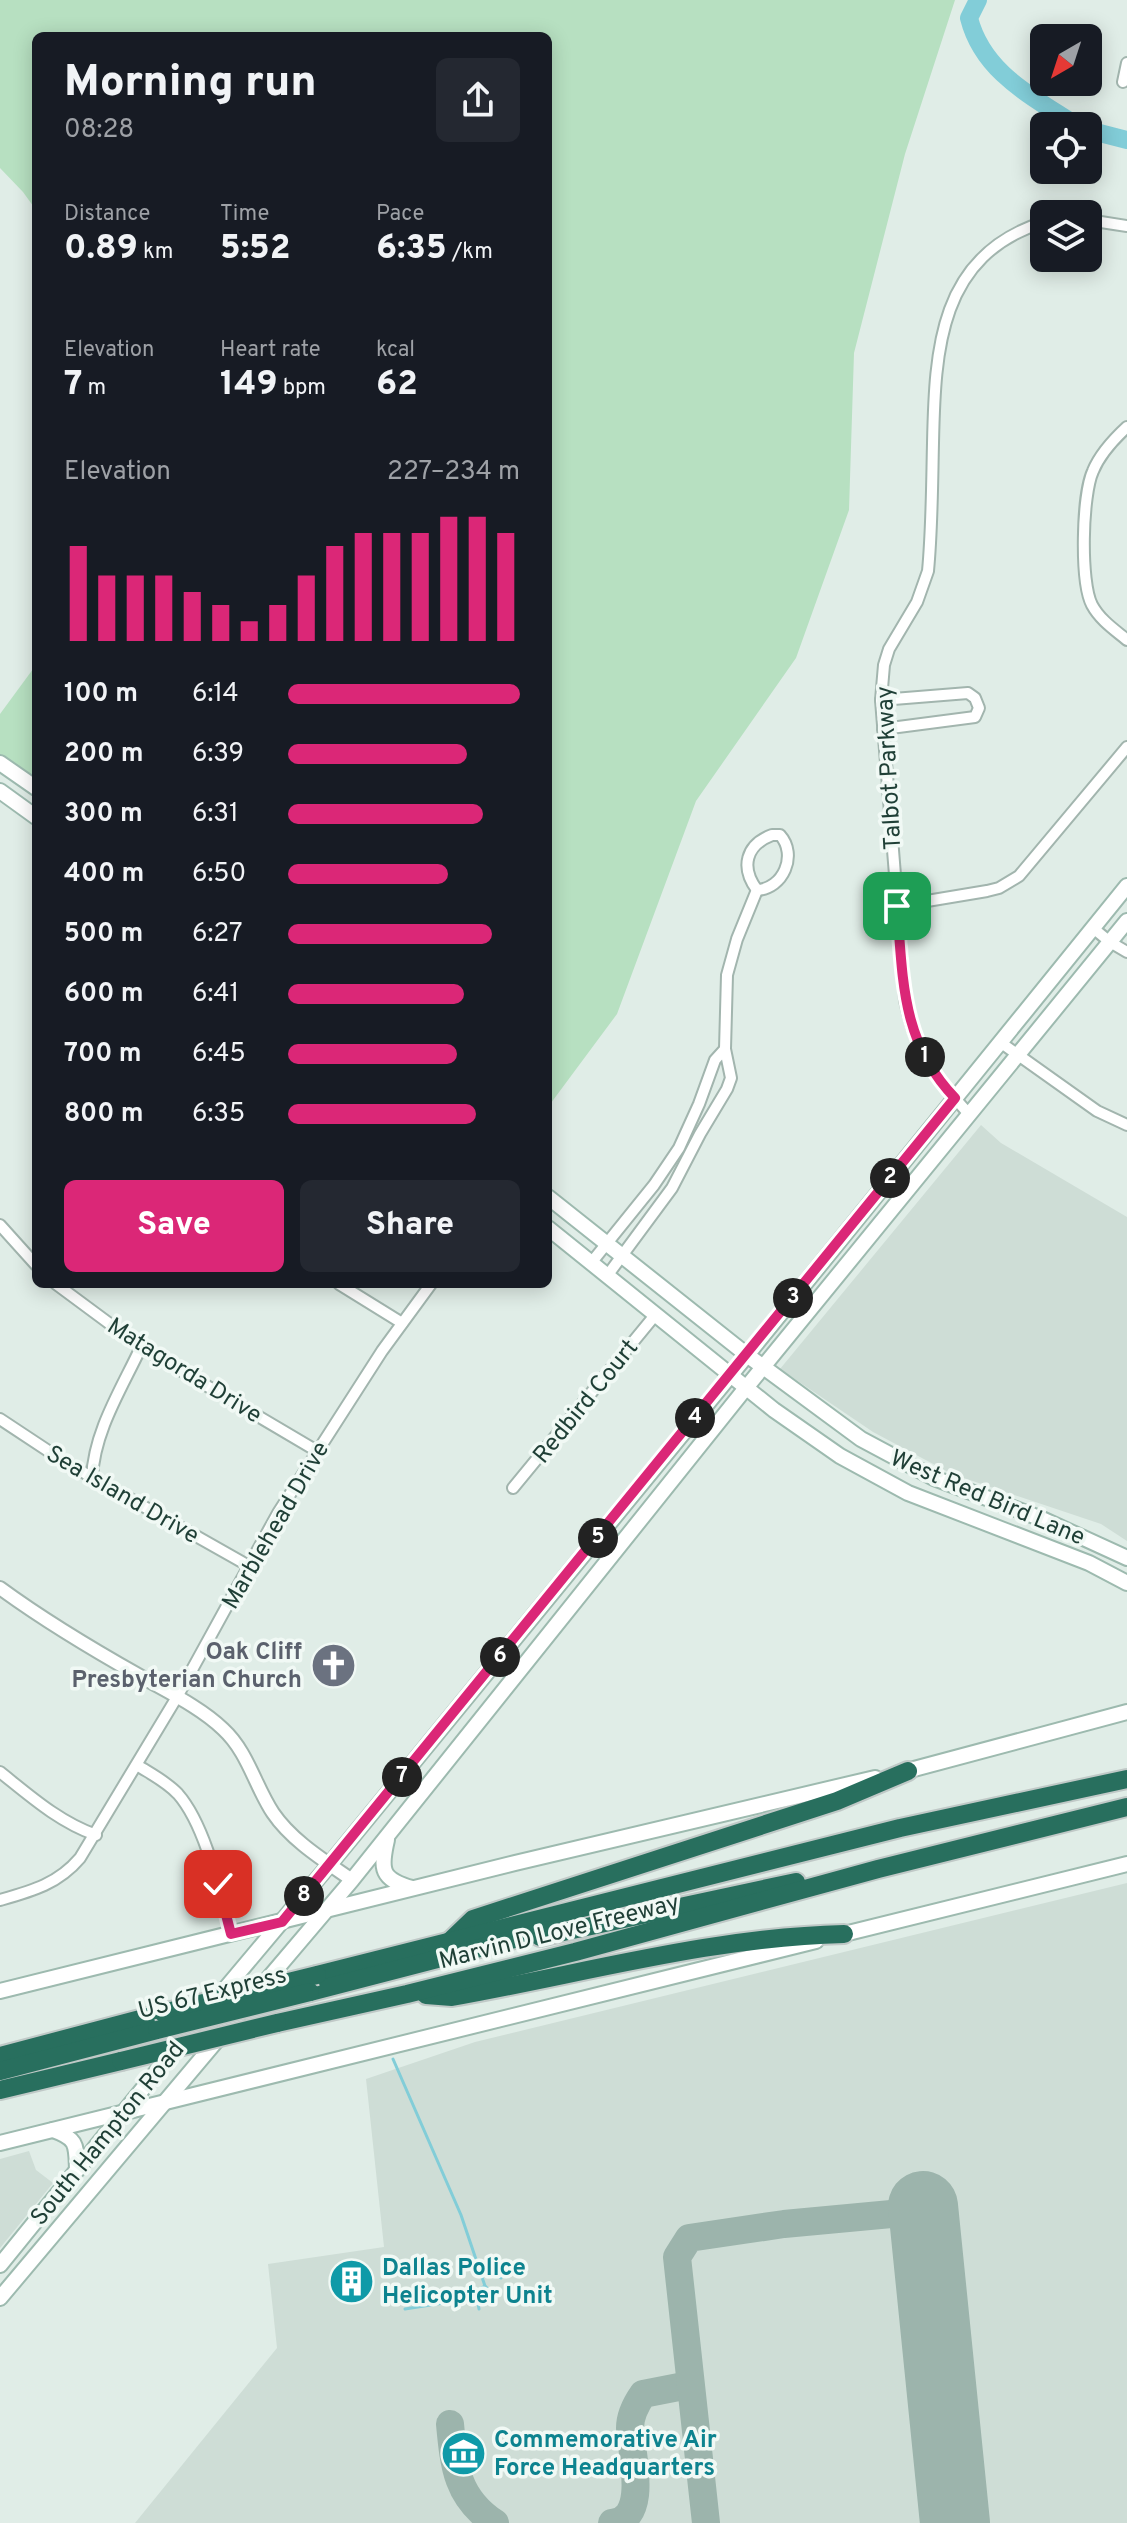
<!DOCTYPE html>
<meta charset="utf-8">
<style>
body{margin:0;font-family:Overpass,sans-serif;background:#242831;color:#f1f3f6;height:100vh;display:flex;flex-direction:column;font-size:30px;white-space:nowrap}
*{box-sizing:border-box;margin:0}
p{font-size:26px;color:#9ea1a6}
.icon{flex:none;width:44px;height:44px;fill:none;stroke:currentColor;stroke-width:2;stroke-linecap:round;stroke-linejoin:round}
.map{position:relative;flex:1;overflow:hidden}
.side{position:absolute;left:32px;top:32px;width:520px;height:1256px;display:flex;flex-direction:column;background:#171b24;border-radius:12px;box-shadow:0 4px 20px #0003}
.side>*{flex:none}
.needle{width:52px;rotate:219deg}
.fabs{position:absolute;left:1030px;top:24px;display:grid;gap:16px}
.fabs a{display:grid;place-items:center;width:72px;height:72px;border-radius:12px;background:#171b24;box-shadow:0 4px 20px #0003;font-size:40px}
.pin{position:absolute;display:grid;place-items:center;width:68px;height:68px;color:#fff;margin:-34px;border-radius:16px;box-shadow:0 4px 12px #0006}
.km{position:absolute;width:40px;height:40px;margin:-20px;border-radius:50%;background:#222;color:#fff;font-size:22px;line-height:40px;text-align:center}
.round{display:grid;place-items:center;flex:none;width:84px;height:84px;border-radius:12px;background:#242831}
.summary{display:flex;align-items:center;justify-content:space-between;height:136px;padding:0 32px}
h1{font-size:44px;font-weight:800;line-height:60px}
.metrics{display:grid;grid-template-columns:repeat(3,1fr);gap:12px;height:136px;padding:8px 32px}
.metrics div{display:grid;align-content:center}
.metrics b{font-size:34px;font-weight:800}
.metrics small{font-size:22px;font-weight:400}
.metrics p{font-size:22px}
.chart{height:224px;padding:16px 32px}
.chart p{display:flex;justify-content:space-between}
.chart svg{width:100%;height:144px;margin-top:8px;stroke:#db2777;stroke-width:6}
.cta{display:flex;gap:16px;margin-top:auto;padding:16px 32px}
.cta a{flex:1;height:92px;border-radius:12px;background:#db2777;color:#fff;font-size:32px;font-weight:800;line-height:92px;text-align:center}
.cta a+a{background:#242831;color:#f1f3f6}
ul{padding:0 32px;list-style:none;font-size:26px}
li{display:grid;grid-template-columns:128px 96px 1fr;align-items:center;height:60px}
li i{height:20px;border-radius:10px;background:#db2777}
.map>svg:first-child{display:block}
.built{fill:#ceddd6}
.green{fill:#b7e0c1}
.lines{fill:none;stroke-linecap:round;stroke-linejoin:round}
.stream{stroke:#82cdd8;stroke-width:3}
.river{stroke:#82cdd8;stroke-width:18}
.taxiway{stroke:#9cb4ac;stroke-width:28}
.runway{stroke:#9cb4ac;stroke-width:70}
.minor-casing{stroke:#a2b5ae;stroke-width:14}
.tertiary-casing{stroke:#a2b5ae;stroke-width:16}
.secondary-casing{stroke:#9dbaaf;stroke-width:18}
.motorway-casing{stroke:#c0c9c7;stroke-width:22}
.minor{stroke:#fff;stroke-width:10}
.tertiary{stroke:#fff;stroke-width:12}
.secondary{stroke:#fff;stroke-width:14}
.motorway{stroke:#286f5e;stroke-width:18}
.motorway-bridge-casing{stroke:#c0c9c7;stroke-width:22;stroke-linecap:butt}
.motorway-bridge{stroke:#286f5e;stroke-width:18}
.route-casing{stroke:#fff;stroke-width:16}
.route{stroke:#db2777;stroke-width:10}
.labels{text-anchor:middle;stroke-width:7;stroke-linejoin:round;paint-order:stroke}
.street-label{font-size:24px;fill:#1f3f36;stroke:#f1f9f5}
.worship-label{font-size:24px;font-weight:bold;fill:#5b616d;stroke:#f1f9f5;text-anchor:end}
.culture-label{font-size:24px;font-weight:bold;fill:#0d838f;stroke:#f1f9f5;text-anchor:start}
</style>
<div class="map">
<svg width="1127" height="2523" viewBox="0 0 1127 2523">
<rect width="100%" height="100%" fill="#e0ede7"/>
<g class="built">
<polygon points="981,1125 1001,1143 1127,1217 1127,1541 1101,1524 952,1474 873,1432 780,1369"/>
<polygon points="1127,1883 1127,2523 135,2523 277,2348 268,2264 384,2247 366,2079 475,2042"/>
<polygon points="29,2151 36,2170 53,2183 0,2248 0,2159"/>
</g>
<g class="green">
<polygon points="0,0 955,0 905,154 854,353 849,510 796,658 696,801 617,1014 548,1107 548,36 36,36 36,210 23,192 0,168"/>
<polygon points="36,665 36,782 0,755 0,714"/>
</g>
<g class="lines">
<g class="stream">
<polyline points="393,2059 461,2215 485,2286 495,2296"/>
<polyline points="480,2267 488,2268 501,2278"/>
<polyline points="476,2293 479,2309"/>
<polyline points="405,2309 456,2301 485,2286"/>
</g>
<g class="river">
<path d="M978 0 969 18C983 73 1032 96 1077 126"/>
<polyline points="1088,130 1127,140"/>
</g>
<g class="taxiway">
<path d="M450 2424C454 2467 457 2498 495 2523"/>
<path d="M612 2523C650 2519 631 2452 630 2428 630 2416 636 2404 643 2394L689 2385"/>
<polyline points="706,2523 677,2257 689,2238 784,2224 902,2213 925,2221"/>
</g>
<polyline class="runway" points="923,2206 955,2523"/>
<defs>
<g id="minor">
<polyline points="1123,82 1127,63"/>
<polyline points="1088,220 1127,226"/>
<path d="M1127 427C1114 439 1100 454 1093 471 1082 495 1080 582 1092 605 1100 620 1115 630 1127 640"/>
<polyline points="881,700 968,693 975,698 979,708 975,717 883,729"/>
<path d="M772 835H780C798 855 783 889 757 890 740 867 746 845 772 835Z"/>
<polyline points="897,906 987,891 999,888 1019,876 1127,747"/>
<polyline points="1093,928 1110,942 1127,952"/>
<polyline points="1000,1042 1097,1111 1127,1125"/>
<path d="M969 1114C934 1076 916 1052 905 1000L881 700 884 665 889 649 917 602 928 571C932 529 932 486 933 443 935 349 939 255 1044 222"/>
<polyline points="0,1225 36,1265"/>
<polyline points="591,1263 654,1185 679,1148 699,1104 715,1060 725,1049"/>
<polyline points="607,1276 672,1188 700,1134 727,1089 731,1078 725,1049 727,975 737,939 757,890"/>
<polyline points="56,1284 141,1347 317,1451"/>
<polyline points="339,1284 402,1323"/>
<polyline points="0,1419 65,1462 249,1566"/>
<path d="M92 1478C94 1431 122 1388 141 1347"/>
<polyline points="513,1488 656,1314"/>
<path d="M137 1765C151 1774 167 1782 178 1794 206 1826 220 1893 231 1934"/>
<path d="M0 1772C30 1796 59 1822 96 1835"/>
<path d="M0 1900C32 1891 58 1884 80 1858L177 1697 278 1513 382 1351 431 1284"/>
</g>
<path id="tertiary" d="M0 1588C45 1621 92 1649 140 1676 168 1692 200 1707 223 1729 248 1752 255 1786 273 1813 292 1841 325 1861 352 1880"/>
<g id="secondary">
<polyline points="0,763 36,788"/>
<polyline points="0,791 36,817"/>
<polyline points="548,1197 747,1355 861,1439 934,1478 1042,1519 1127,1558"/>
<polyline points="548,1228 774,1410 840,1456 908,1493 1089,1563 1127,1583"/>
<polyline points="899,1773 1127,1712"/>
<path d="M387 1840C380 1870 381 1879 412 1888"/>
<polyline points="836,1936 1127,1864"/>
<polyline points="0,1991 515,1863 875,1778"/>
<polyline points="257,1992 352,1880 741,1394 1127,921"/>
<polyline points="215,2001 330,1864 747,1355 1127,886"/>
<path d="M53 2130C78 2139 76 2145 77 2170"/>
<polyline points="0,2143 816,1941"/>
<polyline points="0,2265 201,2017"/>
<polyline points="0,2298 244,2008"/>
</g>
<g id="motorway">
<polyline points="540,1937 796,1882"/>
<polyline points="449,1942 473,1919 837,1801 908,1771"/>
<polyline points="317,1975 900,1828 1127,1779"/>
<polyline points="310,1992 549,1930"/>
<path d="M426 1995 452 1997C582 1974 712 1937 844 1934"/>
<polyline points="277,2023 407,1994 575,1952 878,1869 1127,1807"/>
<polyline points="0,2056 163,2013"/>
<polyline points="0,2071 157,2030"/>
<polyline points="0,2090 121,2061"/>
</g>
</defs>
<use href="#minor" class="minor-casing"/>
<use href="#tertiary" class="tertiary-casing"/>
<use href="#secondary" class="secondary-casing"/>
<use href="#motorway" class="motorway-casing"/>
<use href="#minor" class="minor"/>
<use href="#tertiary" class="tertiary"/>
<use href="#secondary" class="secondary"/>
<use href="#motorway" class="motorway"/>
<defs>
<g id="motorway-bridge">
<polyline points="163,2013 317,1975"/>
<polyline points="157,2030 310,1992"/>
<polyline points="121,2061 277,2023"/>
</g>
</defs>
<use href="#motorway-bridge" class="motorway-bridge-casing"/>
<use href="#motorway-bridge" class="motorway-bridge"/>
</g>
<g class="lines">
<defs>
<path id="route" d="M218 1884 231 1934 282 1922 955 1098C901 1042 903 979 897 906"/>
</defs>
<use href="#route" class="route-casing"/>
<use href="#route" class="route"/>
</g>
<defs>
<symbol id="church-disc" viewBox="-11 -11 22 22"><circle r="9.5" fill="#6b7280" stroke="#f1f9f5"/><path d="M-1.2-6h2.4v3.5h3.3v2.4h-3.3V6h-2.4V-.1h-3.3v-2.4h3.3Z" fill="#fff"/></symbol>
<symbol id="building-disc" viewBox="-11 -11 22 22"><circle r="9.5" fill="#0f9aa8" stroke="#f1f9f5"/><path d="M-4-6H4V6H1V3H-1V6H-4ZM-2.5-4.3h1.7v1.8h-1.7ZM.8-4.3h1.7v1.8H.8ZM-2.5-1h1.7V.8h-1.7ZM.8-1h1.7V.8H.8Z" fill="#fff"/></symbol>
<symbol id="museum-disc" viewBox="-11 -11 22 22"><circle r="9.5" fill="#0f9aa8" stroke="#f1f9f5"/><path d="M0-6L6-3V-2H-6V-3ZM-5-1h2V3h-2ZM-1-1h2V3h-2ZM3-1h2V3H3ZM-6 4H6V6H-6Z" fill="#fff"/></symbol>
</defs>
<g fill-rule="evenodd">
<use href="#church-disc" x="308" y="1640" width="51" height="51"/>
<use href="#building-disc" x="326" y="2256" width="51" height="51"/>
<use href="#museum-disc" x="438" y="2428" width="51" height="51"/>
</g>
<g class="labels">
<g class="street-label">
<text transform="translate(888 768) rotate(-93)" y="8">Talbot Parkway</text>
<text transform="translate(185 1370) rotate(32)" y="8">Matagorda Drive</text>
<text transform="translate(585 1401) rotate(-51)" y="8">Redbird Court</text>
<text transform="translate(123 1494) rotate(30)" y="8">Sea Island Drive</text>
<text transform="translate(988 1497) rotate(23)" y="8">West Red Bird Lane</text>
<text transform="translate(275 1525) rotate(-60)" y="8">Marblehead Drive</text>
<text transform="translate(559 1931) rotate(-14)" y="8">Marvin D Love Freeway</text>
<text transform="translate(212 1992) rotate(-14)" y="8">US 67 Express</text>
<text transform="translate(107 2133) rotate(-51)" y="8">South Hampton Road</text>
</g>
<g class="worship-label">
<text x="302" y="1659">Oak Cliff<tspan x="302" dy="28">Presbyterian Church</tspan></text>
</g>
<g class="culture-label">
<text x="382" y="2275">Dallas Police<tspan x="382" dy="28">Helicopter Unit</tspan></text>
<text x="494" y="2447">Commemorative Air<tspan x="494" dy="28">Force Headquarters</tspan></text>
</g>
</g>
</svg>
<div class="fabs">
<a><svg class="needle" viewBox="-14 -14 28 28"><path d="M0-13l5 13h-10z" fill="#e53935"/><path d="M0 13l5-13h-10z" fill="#9ea1a6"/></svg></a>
<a><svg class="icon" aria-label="locate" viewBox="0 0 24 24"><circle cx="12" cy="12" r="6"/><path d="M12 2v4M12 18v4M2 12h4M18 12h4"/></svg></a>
<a><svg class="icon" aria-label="layers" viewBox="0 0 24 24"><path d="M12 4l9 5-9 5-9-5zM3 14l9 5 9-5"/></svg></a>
</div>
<div class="pin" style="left:897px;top:906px;background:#1e9e55"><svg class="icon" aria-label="arrive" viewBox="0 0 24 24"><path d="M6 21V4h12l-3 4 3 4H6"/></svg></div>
<div class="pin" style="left:218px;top:1884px;background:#d93025"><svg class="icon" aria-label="check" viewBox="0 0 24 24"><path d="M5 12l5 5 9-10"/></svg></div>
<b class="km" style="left:925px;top:1057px">1</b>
<b class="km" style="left:890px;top:1178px">2</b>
<b class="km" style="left:793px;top:1298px">3</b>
<b class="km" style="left:695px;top:1418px">4</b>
<b class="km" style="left:598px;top:1538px">5</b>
<b class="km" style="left:500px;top:1657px">6</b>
<b class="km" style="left:402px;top:1777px">7</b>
<b class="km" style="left:304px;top:1896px">8</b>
<section class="side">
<div class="summary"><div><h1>Morning run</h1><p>08:28</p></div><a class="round"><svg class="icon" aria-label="share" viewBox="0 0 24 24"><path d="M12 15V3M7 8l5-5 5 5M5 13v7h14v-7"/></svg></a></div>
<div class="metrics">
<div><p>Distance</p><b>0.89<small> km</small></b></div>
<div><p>Time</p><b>5:52</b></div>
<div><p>Pace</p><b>6:35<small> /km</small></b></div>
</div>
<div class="metrics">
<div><p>Elevation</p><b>7<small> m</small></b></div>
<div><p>Heart rate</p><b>149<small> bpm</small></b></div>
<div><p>kcal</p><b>62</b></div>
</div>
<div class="chart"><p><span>Elevation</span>227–234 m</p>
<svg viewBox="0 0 160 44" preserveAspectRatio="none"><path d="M5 44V15M15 44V24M25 44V24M35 44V24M45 44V29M55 44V33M65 44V38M75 44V33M85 44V24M95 44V15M105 44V11M115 44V11M125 44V11M135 44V6M145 44V6M155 44V11"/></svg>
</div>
<ul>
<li><b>100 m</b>6:14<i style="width:100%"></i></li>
<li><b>200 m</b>6:39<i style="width:77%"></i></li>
<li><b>300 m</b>6:31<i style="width:84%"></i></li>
<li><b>400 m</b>6:50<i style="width:69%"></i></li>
<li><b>500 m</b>6:27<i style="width:88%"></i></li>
<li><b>600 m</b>6:41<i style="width:76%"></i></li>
<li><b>700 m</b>6:45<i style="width:73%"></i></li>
<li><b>800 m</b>6:35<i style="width:81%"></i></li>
</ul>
<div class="cta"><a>Save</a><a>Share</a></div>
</section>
</div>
